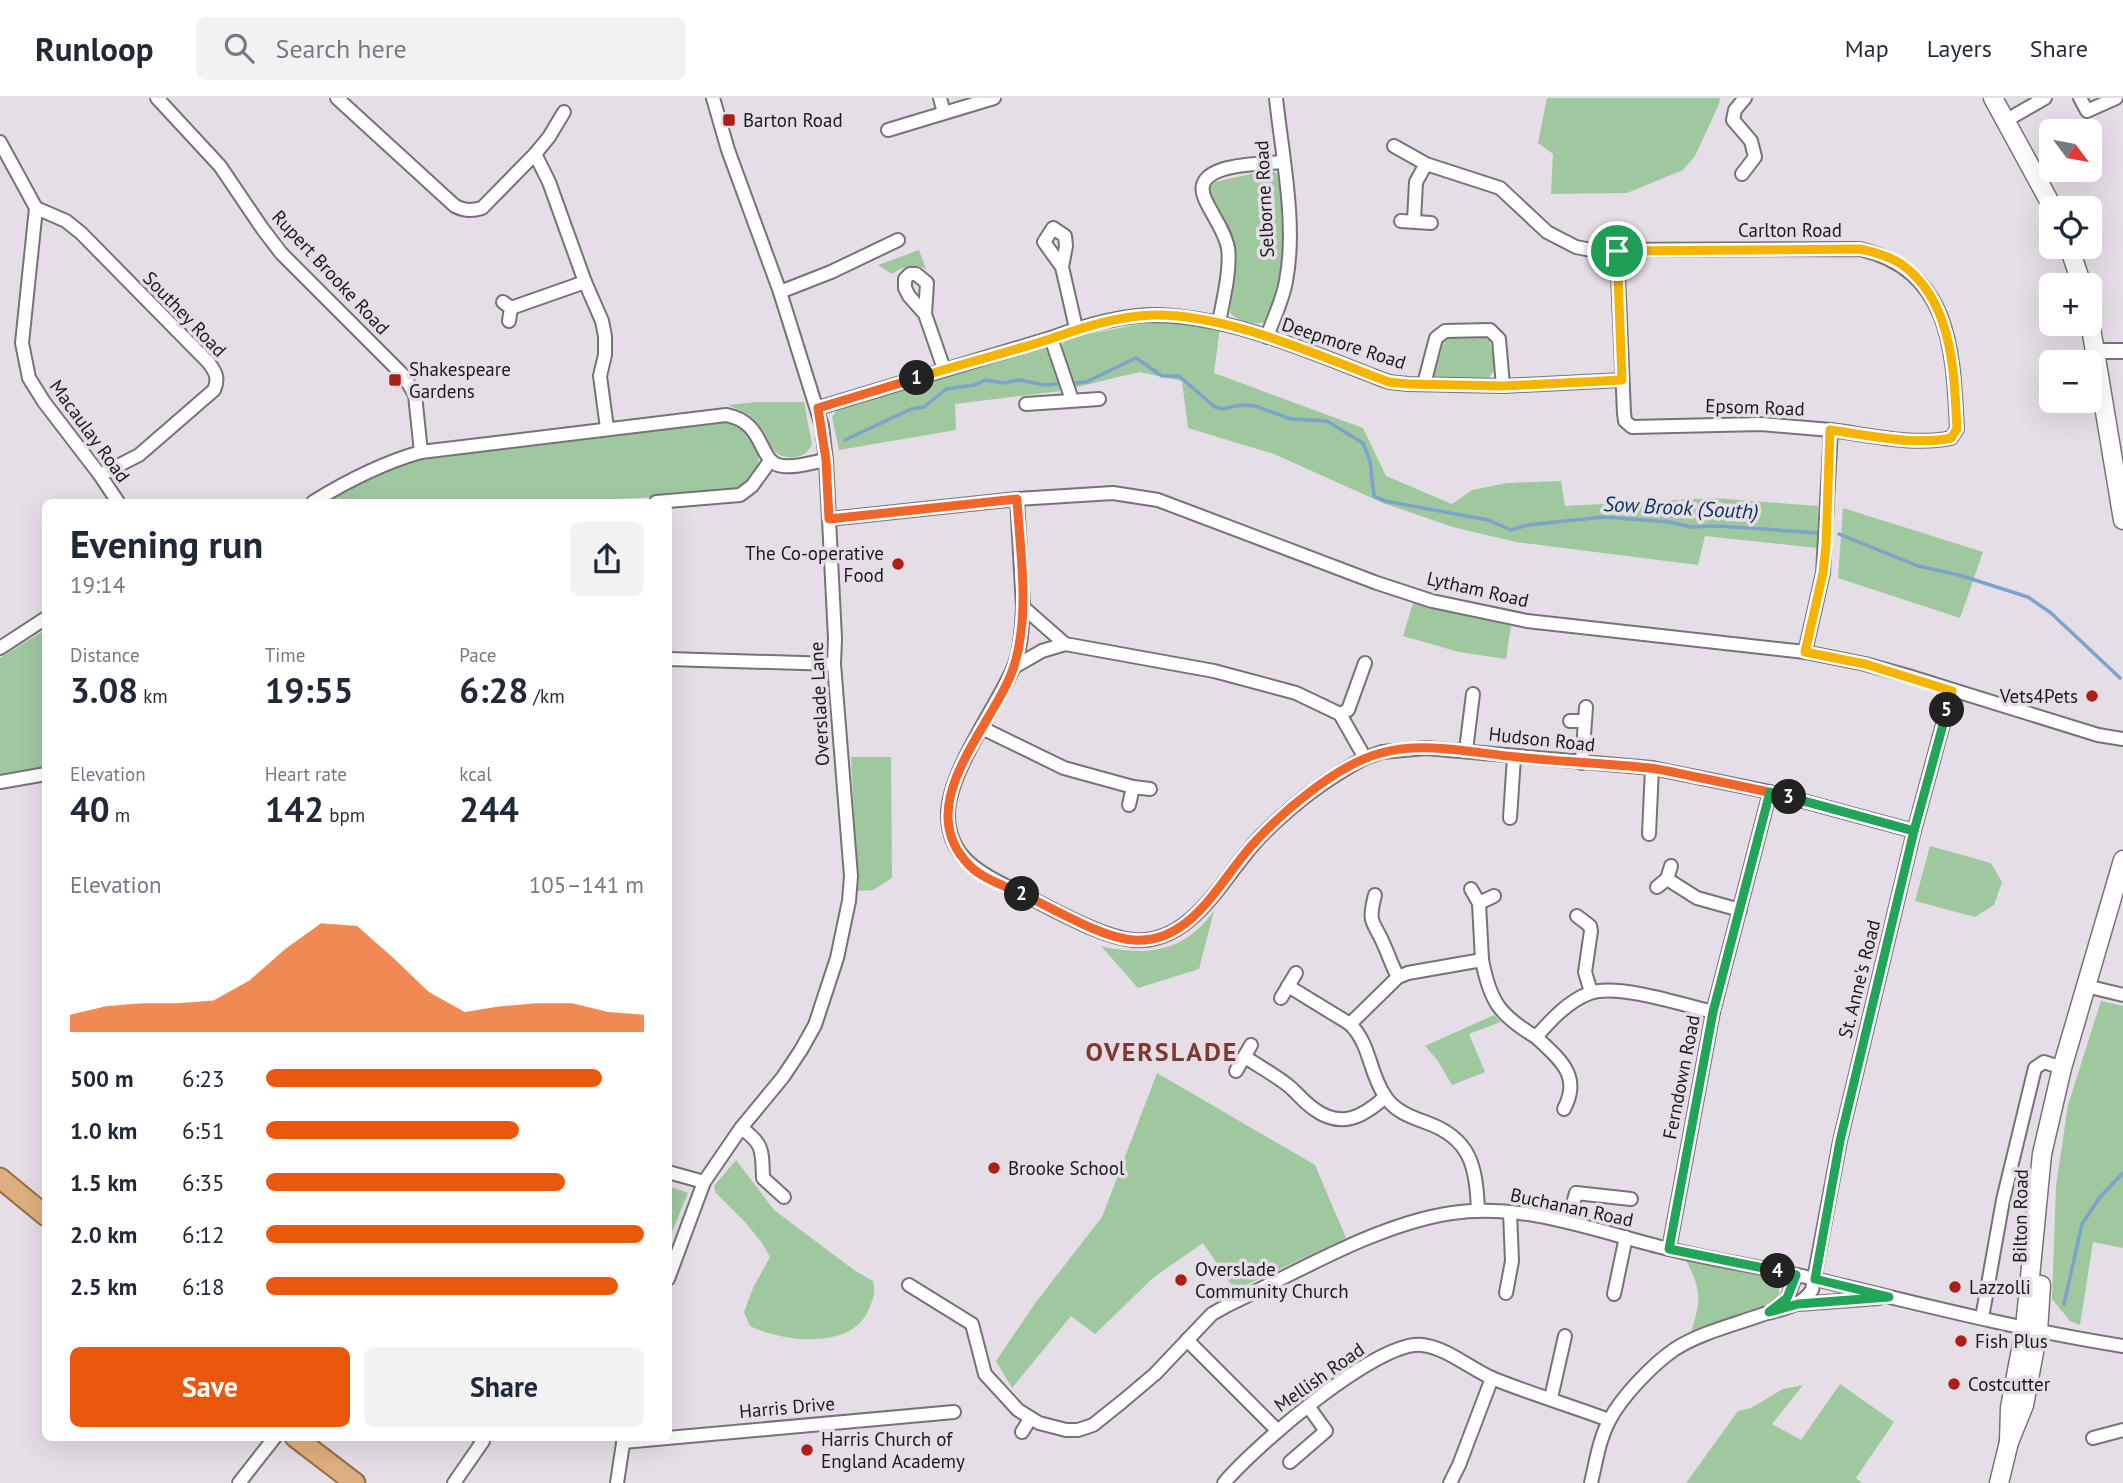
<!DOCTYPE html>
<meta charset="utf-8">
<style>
body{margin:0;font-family:"PT Sans",sans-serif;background:#f2f2f3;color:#1f2937;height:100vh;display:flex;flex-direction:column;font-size:26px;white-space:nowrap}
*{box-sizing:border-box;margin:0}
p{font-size:23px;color:#747a83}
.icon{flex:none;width:38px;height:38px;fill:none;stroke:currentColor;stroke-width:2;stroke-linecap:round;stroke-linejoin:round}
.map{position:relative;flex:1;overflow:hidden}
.drawer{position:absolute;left:42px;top:401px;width:630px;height:942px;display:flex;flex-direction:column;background:#fff;border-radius:10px;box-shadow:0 7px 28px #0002}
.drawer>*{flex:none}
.needle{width:46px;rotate:122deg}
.fabs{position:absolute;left:2039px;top:21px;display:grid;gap:14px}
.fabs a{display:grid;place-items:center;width:63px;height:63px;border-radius:10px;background:#fff;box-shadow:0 7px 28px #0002;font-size:35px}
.pin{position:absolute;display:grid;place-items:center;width:60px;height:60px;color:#fff;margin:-30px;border:4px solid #fff;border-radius:50%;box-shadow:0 2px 7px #0007}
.km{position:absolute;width:35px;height:35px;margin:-18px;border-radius:50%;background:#222;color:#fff;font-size:19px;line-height:35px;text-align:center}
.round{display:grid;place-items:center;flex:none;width:74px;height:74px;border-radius:10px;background:#f2f2f3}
.headline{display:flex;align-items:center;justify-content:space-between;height:119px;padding:0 28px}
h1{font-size:38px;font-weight:800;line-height:52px}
.figures{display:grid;grid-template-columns:repeat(3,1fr);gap:10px;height:119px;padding:7px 28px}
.figures div{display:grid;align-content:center}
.figures b{font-size:35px;font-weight:800}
.figures small{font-size:19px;font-weight:400}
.figures p{font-size:19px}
.chart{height:196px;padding:14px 28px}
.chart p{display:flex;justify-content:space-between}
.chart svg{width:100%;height:126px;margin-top:7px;fill:#ea580c;opacity:.7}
.cta{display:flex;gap:14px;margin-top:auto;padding:14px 28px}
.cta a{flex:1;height:80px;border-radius:10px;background:#ea580c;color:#fff;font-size:28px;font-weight:800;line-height:80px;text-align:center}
.cta a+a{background:#f2f2f3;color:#1f2937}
ul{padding:0 28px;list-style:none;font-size:23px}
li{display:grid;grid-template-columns:112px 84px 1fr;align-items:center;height:52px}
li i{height:18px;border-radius:9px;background:#ea580c}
header{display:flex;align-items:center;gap:42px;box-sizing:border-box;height:98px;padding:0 35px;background:#fff;border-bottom:2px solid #e0e1e3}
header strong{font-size:33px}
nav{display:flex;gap:38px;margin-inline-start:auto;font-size:24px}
.search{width:490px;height:63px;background:#f2f2f3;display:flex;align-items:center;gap:18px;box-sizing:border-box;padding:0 24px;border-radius:10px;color:#747a83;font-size:26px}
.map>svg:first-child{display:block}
.green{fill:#9fc89f}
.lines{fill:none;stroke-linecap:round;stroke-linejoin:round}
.stream{stroke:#7ba3cc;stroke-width:3.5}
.minor-casing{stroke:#787179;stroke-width:16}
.tertiary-casing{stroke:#787179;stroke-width:18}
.secondary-casing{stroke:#787179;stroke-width:21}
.trunk-casing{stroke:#956e47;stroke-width:23}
.minor{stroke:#fff;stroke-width:12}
.tertiary{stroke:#fff;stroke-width:14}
.secondary{stroke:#fff;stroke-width:18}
.trunk{stroke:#deaf7e;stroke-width:19}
.split-1-casing{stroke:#fff;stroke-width:14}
.split-2-casing{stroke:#fff;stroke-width:14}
.split-3-casing{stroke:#fff;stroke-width:14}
.split-4-casing{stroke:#fff;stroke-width:14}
.split-5-casing{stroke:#fff;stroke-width:14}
.split-6-casing{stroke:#fff;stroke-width:14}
.split-1{stroke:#f5b400;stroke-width:9}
.split-2{stroke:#f0652b;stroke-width:9}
.split-3{stroke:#f0652b;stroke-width:9}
.split-4{stroke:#22a559;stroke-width:9}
.split-5{stroke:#22a559;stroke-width:9}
.split-6{stroke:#f5b400;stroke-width:9}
.poi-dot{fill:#ae1d16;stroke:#e5dee6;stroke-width:2.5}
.labels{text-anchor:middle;stroke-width:7;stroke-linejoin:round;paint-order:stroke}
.poi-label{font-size:19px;fill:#1d1a1d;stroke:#e5dee6;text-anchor:start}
.street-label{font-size:19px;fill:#1d1a1d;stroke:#e5dee6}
.water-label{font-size:21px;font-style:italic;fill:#07355c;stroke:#e5dee6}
.district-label{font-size:26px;font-weight:bold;letter-spacing:2px;fill:#7f382f;stroke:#e5dee6}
</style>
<header>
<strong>Runloop</strong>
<div class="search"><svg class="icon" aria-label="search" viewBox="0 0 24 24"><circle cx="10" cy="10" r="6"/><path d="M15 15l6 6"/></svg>Search here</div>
<nav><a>Map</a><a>Layers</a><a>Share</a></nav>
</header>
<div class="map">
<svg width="2123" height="1385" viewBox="0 0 2123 1385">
<rect width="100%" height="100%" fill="#e5dee6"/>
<g class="green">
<polygon points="1547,0 1720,0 1719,6 1695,58 1683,72 1627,95 1551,96 1553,56 1538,45"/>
<path d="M1264 73 1275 74 1280 79C1281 122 1290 188 1263 225 1252 226 1239 224 1230 215L1234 141 1211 104 1209 91 1215 84Z"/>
<path d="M919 152 926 171C912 165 905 168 892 176L878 167Z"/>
<polygon points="1156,223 1220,229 1214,275 1363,330 1386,378 1452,406 1472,392 1507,385 1561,383 1565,408 1713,400 1818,408 1817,450 1705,438 1698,467 1516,444 1453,429 1383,405 1274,356 1188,330 1182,283 1139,274 1073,290 1062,247 1068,240"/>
<polygon points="1489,239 1494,262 1497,268 1488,281 1437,281 1433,276 1435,265 1438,264 1443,245 1447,240"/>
<polygon points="1042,247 1049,250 1060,293 955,306 956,332 839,352 832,319 837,312"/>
<path d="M756 304H804L812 347C808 354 803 358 795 359 769 363 767 335 752 320 746 314 736 311 728 307Z"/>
<path d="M730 323C738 328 748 333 753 341 768 365 752 387 729 395L559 404H323L350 389 408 364 609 335Z"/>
<polygon points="1843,410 1983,454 1960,520 1838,480"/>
<polygon points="1414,502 1511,528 1506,561 1459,554 1403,538"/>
<polygon points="45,532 45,671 0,678 0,560"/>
<polygon points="851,659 891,659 892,780 873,792 858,793"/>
<polygon points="1930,748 1991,765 2002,784 1994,807 1975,819 1915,803"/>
<path d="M1214 813 1199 871 1138 890 1101 848C1148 859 1184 854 1214 813Z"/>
<polygon points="2101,903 2123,908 2123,1150 2093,1144 2080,1227 2070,1223 2052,1201 2056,1088 2068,1007"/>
<polygon points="1494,917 1501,924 1469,936 1485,974 1452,987 1438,963 1425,948"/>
<polygon points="1157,975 1315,1067 1346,1140 1235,1192 1203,1145 1154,1179 1095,1236 1071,1218 1012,1290 996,1263 1036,1204 1102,1119"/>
<path d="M736 1062 774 1112 854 1172 873 1183C876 1196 873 1201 868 1213 850 1253 781 1243 750 1228L744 1214 753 1190 770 1159 762 1145 745 1124 716 1095 714 1088Z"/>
<polygon points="669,1088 688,1095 669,1141 668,1088"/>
<path d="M1686 1162 1779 1182V1196L1772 1205 1691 1235C1701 1201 1702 1194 1686 1162Z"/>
<polygon points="1840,1286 1894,1324 1856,1380 1862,1385 1686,1385 1738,1313 1751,1310 1783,1291 1803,1287 1772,1326 1801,1342"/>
</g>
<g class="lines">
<g class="stream">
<polyline points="1076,285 1086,284 1136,260 1162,278 1179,278 1215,309 1223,311 1241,307 1255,308 1291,321 1327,323 1363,345 1370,363 1374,398 1385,403 1488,422 1511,432 1527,427 1604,419 1669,424 1691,429 1719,428 1817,435"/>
<polyline points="845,342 911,311 924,309 946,291 975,287 985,282 1003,285 1019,282 1045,287 1057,286"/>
<polyline points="1839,436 1918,468 1959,477 2028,499 2051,515 2120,580"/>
<polyline points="2064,1206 2082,1126 2100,1099 2123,1075"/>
</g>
<defs>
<g id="minor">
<polyline points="157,0 220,68 262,130 281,155 404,278 415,297 421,354"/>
<path d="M337 0 455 108C465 113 472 113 482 110L535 56 549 84 585 184 602 223 605 238V257L600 278 607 330"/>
<polyline points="940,0 944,15"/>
<polyline points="2080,0 2087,13 2116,0"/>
<polyline points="2005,23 2045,0"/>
<polyline points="888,32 994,0"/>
<polyline points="0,44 36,110 22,245 29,280 44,304 100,377 118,404"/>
<path d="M1394 48 1426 66 1500 90 1547 134 1576 149 1591 152 1860 151C1951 173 1953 252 1957 331L1951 340C1913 348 1869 337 1831 332"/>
<polyline points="535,56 549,39 564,14"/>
<polyline points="1742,76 1755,59 1751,43 1733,22 1735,12 1745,0"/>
<path d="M36 110 66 123 81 135 209 265C216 275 219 280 214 292L139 357 100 377"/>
<polyline points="1401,123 1431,125"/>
<polyline points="1414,123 1416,84 1426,66"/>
<polyline points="1617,154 1624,315 1625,323 1632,329 1761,326 1831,332 1823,475 1805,554"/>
<polyline points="1062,169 1044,144 1053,130 1065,138 1066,148 1062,169 1076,230"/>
<polyline points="780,194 831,174 898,142"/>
<polyline points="503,204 511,210 509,223"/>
<polyline points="511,210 585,184"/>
<polyline points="925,216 909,198 905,190 905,181 910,176 916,176 927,185 925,216 944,271"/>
<path d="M1219 224C1223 203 1231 171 1228 150 1225 133 1212 117 1205 101 1188 64 1263 66 1283 64"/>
<path d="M1267 239C1273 221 1283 202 1286 183 1297 126 1282 57 1276 0"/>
<polyline points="1051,240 1072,302"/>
<polyline points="1424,286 1436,240 1445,233 1490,232 1499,241 1503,288"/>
<polyline points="1026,306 1099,301"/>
<path d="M818 310 1051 240C1083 228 1121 217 1156 217 1237 219 1314 256 1389 284L1408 286 1503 288 1622 282"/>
<polyline points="1017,401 1023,509 1065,546 1214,573 1296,595 1340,616 1365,660 1382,654 1426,650 1652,670 1770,694 1914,733"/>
<path d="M313 404C347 383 382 365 421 354L726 317C767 324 757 366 783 368 796 370 813 364 826 362"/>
<polyline points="656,404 740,397 752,388 770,363"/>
<polyline points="829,421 1017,401 1113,395 1158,402 1377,485 1432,503 1527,523 1805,554 1865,566 1908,578 2098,637 2123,641"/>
<path d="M1023 509C1022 530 1021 552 1013 571 995 611 949 674 948 715 947 760 982 776 1016 793 1048 808 1099 839 1133 842 1195 847 1226 772 1263 736 1293 706 1327 680 1365 660"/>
<polyline points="0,550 46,520"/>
<polyline points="668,561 834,566"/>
<polyline points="1014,569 1042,553 1065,546"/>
<polyline points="1340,616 1348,612 1365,565"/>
<polyline points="1570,623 1584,623"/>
<polyline points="982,630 1064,670 1133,689 1150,691"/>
<polyline points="1466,652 1473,596"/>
<polyline points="1582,665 1586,609"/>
<polyline points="0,684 46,676"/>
<polyline points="1129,707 1133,689"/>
<polyline points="1510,720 1514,659"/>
<polyline points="1649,736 1652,670"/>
<polyline points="1667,781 1697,800 1740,812"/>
<polyline points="1657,789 1667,781 1671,768"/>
<polyline points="1471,791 1479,805 1482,862"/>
<path d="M1375 797C1367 828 1374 822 1384 847 1389 858 1392 868 1398 879"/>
<polyline points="1479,805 1494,798"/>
<polyline points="1577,818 1590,828 1591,833 1585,874 1591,894"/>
<polyline points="1288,888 1350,926"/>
<polyline points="2086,888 2123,897"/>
<polyline points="1281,900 1296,875"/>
<path d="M1536 939C1559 961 1582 977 1564 1011"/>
<path d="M1245 959C1260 969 1277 978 1290 989 1298 996 1305 1005 1314 1011 1341 1031 1363 1019 1385 999"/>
<polyline points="1236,973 1251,947"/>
<path d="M741 1030C764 1046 762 1053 763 1080L784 1099"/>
<polyline points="668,1074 704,1084"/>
<path d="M1478 1112C1476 1068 1471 1040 1425 1024 1410 1019 1393 1012 1385 998 1369 975 1371 947 1350 926L1398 879 1408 875 1482 862C1490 903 1499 917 1536 939 1551 922 1568 903 1590 895 1617 885 1684 907 1713 914"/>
<polyline points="1568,1124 1576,1095 1631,1101"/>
<polyline points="1669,1151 1713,914 1770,694"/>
<polyline points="668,1181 704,1084 741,1030 783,979 801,952 815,927 837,860 849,803 851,778 834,566 835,540 826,362 822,328 780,194 728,52 713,0"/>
<path d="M909 1187 972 1226 985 1276 1018 1312 1039 1325 1066 1332H1078L1093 1327 1123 1303 1155 1276 1212 1216 1228 1207C1296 1175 1377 1126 1452 1115 1525 1104 1598 1134 1669 1151 1718 1163 1769 1170 1819 1182 1920 1206 2020 1232 2123 1248"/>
<polyline points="1506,1195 1512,1163 1510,1114"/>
<polyline points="1614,1196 1626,1139"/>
<polyline points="1799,1206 1879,1200"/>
<polyline points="1775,1210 1787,1201 1796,1177"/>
<polyline points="1982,1220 2003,1102 2035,970 2044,964 2062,970"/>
<polyline points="1187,1242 1277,1332"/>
<polyline points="1551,1300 1565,1238"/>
<polyline points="1022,1334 1030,1321"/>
<polyline points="2093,1340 2123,1332"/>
<polyline points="623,1344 954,1314"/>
<polyline points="1290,1364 1326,1333 1308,1308"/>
<polyline points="239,1385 275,1339"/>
<polyline points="454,1385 483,1343 479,1339"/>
<polyline points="617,1385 624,1339"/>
<path d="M1224 1385C1253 1350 1377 1242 1422 1247 1448 1250 1470 1271 1494 1281 1532 1296 1571 1308 1609 1322"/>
<polyline points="1450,1385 1459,1367 1492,1280"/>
<path d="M1591 1385C1596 1364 1599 1342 1609 1323 1621 1299 1653 1266 1675 1251 1700 1235 1733 1227 1761 1217 1780 1211 1800 1210 1812 1192L1840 1043 1914 733 1952 593"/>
</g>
<polyline id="tertiary" points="2096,253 2123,253"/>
<g id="secondary">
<polyline points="1993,0 2053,110"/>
<polyline points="2069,149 2082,187"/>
<polyline points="2090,224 2123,422"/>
<polyline points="2009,1344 2010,1310 2025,1230 2042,1056 2062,970 2123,762"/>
<polyline points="1999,1385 2009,1344 2024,1307 2038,1233 2041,1187"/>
</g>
<g id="trunk">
<polyline points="0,1080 46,1118"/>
<polyline points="295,1339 355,1385"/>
</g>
</defs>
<use href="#minor" class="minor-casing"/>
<use href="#tertiary" class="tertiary-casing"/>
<use href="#secondary" class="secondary-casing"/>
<use href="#trunk" class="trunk-casing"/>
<use href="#minor" class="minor"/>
<use href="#tertiary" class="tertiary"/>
<use href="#secondary" class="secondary"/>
<use href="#trunk" class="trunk"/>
</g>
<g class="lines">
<defs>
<path id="split-1" d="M917 280C961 266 1006 255 1050 241 1084 229 1118 218 1154 217 1228 216 1319 258 1389 284L1408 286 1503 288 1622 282 1617 153"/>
<path id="split-2" d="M917 280 818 310 826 362 829 421 1017 401C1020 455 1030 512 1015 565 997 626 907 706 970 768 983 781 1005 788 1022 796"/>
<path id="split-3" d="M1022 796C1051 809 1103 841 1134 842 1192 846 1220 782 1253 746 1282 714 1338 666 1381 655 1425 643 1473 655 1517 659 1561 664 1606 665 1649 670 1667 672 1684 677 1701 680 1731 686 1760 692 1789 699"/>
<polyline id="split-4" points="1778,1173 1796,1177 1787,1200 1769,1214 1798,1206 1889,1199 1815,1181 1840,1043 1914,733 1789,699"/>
<polyline id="split-5" points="1778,1173 1669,1151 1713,914 1770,694 1914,733 1947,612"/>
<path id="split-6" d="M1617 153 1860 151C1874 154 1889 158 1901 166 1953 202 1954 274 1957 331L1951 340C1913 348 1869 337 1830 332L1826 447 1823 475 1805 554 1865 566 1952 593 1947 612"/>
</defs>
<use href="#split-1" class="split-1-casing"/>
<use href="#split-2" class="split-2-casing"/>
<use href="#split-3" class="split-3-casing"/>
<use href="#split-4" class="split-4-casing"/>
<use href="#split-5" class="split-5-casing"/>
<use href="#split-6" class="split-6-casing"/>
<use href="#split-1" class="split-1"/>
<use href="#split-2" class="split-2"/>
<use href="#split-3" class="split-3"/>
<use href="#split-4" class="split-4"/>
<use href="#split-5" class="split-5"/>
<use href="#split-6" class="split-6"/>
</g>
<g class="poi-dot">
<rect x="722" y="15" width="14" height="14" rx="3.5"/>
<rect x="388" y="275" width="14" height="14" rx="3.5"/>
<circle cx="898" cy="466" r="7"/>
<circle cx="2092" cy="598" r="7"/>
<circle cx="994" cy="1070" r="7"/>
<circle cx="1181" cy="1182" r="7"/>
<circle cx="1955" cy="1189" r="7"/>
<circle cx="1961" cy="1243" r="7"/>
<circle cx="1954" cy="1286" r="7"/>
<circle cx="807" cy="1352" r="7"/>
</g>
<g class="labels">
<g class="poi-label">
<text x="743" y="29">Barton Road</text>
<text x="409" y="278">Shakespeare<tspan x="409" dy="22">Gardens</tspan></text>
<text x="884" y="462" text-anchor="end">The Co-operative<tspan x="884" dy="22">Food</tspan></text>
<text x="2078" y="605" text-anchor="end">Vets4Pets</text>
<text x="1008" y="1077">Brooke School</text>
<text x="1195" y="1178">Overslade<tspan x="1195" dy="22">Community Church</tspan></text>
<text x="1969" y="1196">Lazzolli</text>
<text x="1975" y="1250">Fish Plus</text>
<text x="1968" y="1293">Costcutter</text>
<text x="821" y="1348">Harris Church of<tspan x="821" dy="22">England Academy</tspan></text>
</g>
<g class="street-label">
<text transform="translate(1264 101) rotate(-93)" y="7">Selborne Road</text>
<text x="1790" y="139">Carlton Road</text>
<text transform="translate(331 174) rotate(47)" y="7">Rupert Brooke Road</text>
<text transform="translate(185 216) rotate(46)" y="7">Southey Road</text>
<text transform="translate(1344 245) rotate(18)" y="7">Deepmore Road</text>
<text transform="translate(1755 309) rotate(2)" y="7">Epsom Road</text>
<text transform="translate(90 333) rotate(54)" y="7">Macaulay Road</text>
<text transform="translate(1478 491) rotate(13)" y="7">Lytham Road</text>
<text transform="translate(819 606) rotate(-93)" y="7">Overslade Lane</text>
<text transform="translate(1542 641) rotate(6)" y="7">Hudson Road</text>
<text transform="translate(1859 881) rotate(-76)" y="7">St. Anne's Road</text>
<text transform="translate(1681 979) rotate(-79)" y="7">Ferndown Road</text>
<text transform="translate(1572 1109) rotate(12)" y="7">Buchanan Road</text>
<text transform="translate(2020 1118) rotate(-89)" y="7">Bilton Road</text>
<text transform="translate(1319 1279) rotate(-35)" y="7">Mellish Road</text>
<text transform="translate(787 1309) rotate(-5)" y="7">Harris Drive</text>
</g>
<g class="water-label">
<text transform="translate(1681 410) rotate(3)" y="7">Sow Brook (South)</text>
</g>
<g class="district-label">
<text x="1162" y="963">OVERSLADE</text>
</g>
</g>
</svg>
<div class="fabs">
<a><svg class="needle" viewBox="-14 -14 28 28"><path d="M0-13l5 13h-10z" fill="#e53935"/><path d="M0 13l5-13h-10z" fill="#747a83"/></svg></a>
<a><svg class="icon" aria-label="locate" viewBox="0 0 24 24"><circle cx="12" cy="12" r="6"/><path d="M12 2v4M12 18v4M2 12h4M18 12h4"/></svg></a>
<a>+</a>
<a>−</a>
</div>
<div class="pin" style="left:1617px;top:153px;background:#1e9e55"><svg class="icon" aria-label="arrive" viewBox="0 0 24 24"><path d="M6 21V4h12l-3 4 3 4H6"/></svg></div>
<b class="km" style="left:917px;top:280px">1</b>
<b class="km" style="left:1022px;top:796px">2</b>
<b class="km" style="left:1789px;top:699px">3</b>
<b class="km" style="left:1778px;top:1173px">4</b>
<b class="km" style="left:1947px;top:612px">5</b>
<section class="drawer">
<div class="headline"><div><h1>Evening run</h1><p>19:14</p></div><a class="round"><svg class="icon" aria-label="share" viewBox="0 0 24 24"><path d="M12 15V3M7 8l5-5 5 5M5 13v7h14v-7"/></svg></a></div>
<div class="figures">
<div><p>Distance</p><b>3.08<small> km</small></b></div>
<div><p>Time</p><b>19:55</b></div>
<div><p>Pace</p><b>6:28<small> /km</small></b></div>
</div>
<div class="figures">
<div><p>Elevation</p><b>40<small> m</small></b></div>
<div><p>Heart rate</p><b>142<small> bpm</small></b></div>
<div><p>kcal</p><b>244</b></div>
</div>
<div class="chart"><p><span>Elevation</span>105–141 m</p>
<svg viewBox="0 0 160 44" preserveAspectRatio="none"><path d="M0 44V38L10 35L20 34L30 34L40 33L50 26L60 15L70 6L80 7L90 18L100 30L110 37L120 35L130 34L140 34L150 37L160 38V44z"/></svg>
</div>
<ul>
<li><b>500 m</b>6:23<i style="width:89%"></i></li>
<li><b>1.0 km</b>6:51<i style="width:67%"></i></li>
<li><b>1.5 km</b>6:35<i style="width:79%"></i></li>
<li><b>2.0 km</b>6:12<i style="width:100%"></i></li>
<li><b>2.5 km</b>6:18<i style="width:93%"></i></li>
</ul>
<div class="cta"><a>Save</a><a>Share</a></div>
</section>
</div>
